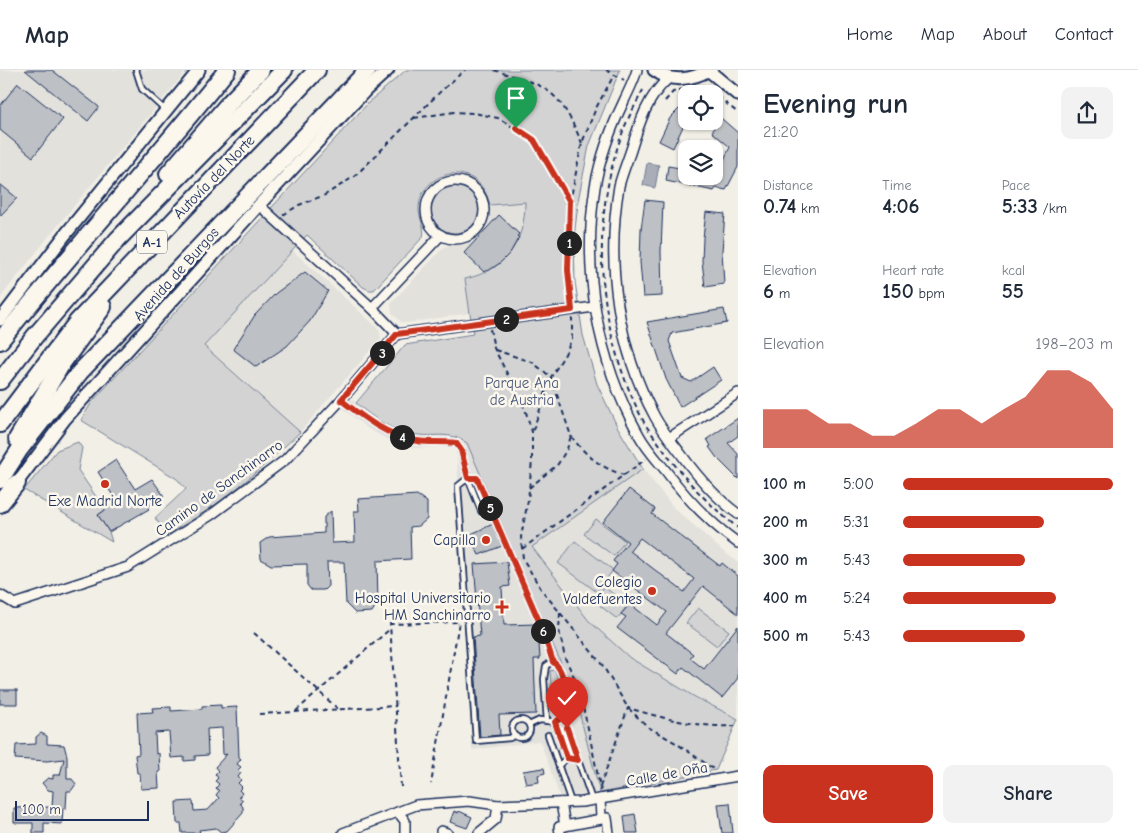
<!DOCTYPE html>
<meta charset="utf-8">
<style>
body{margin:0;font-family:"Comic Neue",sans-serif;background:#f2f2f3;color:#1f2937;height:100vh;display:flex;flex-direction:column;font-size:19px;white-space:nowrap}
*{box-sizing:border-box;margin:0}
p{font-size:16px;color:#747a83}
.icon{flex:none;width:28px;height:28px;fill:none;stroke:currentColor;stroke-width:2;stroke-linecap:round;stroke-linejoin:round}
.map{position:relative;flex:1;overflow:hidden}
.details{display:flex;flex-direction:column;background:#fff;width:400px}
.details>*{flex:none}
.fabs{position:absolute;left:678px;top:15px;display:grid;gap:10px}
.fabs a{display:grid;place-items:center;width:45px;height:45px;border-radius:10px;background:#fff;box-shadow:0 1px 4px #0004;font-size:25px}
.scale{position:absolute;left:15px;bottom:12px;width:134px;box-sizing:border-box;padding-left:5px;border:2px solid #1b2f5e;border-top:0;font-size:14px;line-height:18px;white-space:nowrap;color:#1b2f5e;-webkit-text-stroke:4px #fbf7ec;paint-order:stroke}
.pin{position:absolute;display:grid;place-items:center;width:42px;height:42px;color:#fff;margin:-51px -21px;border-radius:50% 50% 50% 0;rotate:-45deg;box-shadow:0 0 5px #0007}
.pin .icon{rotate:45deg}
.km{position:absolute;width:25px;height:25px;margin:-12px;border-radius:50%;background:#222;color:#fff;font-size:14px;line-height:25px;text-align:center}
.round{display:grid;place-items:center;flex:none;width:52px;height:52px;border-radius:10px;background:#f2f2f3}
.overview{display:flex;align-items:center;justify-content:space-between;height:85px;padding:0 25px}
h1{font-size:28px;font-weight:800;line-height:38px}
.metrics{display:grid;grid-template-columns:repeat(3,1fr);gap:8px;height:85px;padding:5px 25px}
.metrics div{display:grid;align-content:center}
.metrics b{font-size:21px;font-weight:800}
.metrics small{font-size:14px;font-weight:400}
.metrics p{font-size:14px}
.chart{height:140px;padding:10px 25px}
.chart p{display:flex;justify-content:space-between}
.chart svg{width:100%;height:90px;margin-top:5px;fill:#c8321e;opacity:.7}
.button{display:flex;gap:10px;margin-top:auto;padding:10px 25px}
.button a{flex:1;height:58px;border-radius:10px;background:#c8321e;color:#fff;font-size:20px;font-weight:800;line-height:58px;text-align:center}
.button a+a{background:#f2f2f3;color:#1f2937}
ul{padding:0 25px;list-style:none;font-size:16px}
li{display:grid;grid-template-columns:80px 60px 1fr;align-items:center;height:38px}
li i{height:12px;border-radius:6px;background:#c8321e}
header{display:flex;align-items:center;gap:30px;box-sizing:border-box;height:70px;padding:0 25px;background:#fff;border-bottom:1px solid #e0e1e3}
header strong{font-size:24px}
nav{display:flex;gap:28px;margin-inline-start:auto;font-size:18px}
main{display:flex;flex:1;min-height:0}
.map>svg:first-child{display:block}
.built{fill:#e2e1dc}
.green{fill:#d2d3d2;stroke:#768198}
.water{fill:#a9adb7;stroke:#707b93}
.building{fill:#bdc0c4;stroke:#1b2f5e;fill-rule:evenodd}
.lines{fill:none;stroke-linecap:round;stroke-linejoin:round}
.service-casing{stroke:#1b2f5e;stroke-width:8}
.minor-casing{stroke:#1b2f5e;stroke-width:12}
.tertiary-casing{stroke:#1b2f5e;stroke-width:15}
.motorway-casing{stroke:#1b2f5e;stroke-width:20}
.path{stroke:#1b2f5e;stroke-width:2;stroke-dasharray:5 4;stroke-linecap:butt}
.service{stroke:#fbf7ec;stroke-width:4.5}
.minor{stroke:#fbf7ec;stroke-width:9}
.tertiary{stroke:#fbf7ec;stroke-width:11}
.motorway{stroke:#fbf7ec;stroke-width:16}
.route-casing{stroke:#fff;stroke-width:10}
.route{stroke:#c8321e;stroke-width:6}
.poi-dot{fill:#c8321e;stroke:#fbf7ec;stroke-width:2}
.labels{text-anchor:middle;stroke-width:5;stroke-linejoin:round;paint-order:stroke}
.shield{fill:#fbf7ec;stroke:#5e6b89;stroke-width:1}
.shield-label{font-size:14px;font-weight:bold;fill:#1b2f5e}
.street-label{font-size:15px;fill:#1b2f5e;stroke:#fbf7ec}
.park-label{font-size:15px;fill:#49587b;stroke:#fbf7ec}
.poi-label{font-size:15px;fill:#1b2f5e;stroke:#fbf7ec;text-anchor:end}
</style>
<header>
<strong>Map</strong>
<nav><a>Home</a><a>Map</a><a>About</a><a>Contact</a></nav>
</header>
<main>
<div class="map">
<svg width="738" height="763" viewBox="0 0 738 763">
<rect width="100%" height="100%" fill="#f2efe6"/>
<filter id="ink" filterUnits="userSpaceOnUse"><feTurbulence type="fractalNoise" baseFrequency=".02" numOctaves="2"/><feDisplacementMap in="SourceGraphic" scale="10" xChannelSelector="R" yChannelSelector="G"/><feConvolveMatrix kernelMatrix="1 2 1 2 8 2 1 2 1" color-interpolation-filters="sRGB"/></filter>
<g filter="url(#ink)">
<g class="built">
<polygon points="0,0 187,0 54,160 0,228"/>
<polygon points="525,132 525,149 522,161 510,183 500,193 488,201 465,209 470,243 406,253 401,252 392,243 391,234 393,231 444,177 450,175 463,175 474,170 488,155 490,135"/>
<polygon points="292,180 379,259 381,268 300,362 204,276"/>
<polygon points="350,328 374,348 445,365 456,366 467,373 575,626 600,723 560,727 540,671 472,680 457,386 454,378 443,377 414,378 389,370 367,358 342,338"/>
<polygon points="643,399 674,438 725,483 738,492 738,649 695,627 630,588 589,551 531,477"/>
</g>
<g class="green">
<path d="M406 0H620L589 76 579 126 574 167 575 212 583 265 597 314 618 358 643 399 532 477 589 551 630 588 695 627 738 649 716 700 600 723 575 626 467 373C448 361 439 367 418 365 394 363 373 348 356 333L405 275 473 264 465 209C505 200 525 173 525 132L490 135C486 120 479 109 464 105 443 99 420 115 419 137 418 148 426 157 423 167L374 220H369L363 217 307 165 204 276 300 362C259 401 217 439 167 464L155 448 186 419 177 409 81 350 92 332 370 31Z"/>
<circle cx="455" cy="139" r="24"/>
<polygon points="78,372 82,378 78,400 105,440 98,445 109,462 112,472 24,420 57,380"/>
<polygon points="596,449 625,471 614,486 584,464"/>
<polygon points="575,471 613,500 597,522 558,493"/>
<polygon points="604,517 628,535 617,549 594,531"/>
<polygon points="698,538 729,561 717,576 686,553"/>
<polygon points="555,600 559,613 561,639 559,641 555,640 553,639 550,601"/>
</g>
<polygon class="water" points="647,93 659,95 655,118 643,115"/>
<g class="building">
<polygon points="25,0 52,0 99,37 88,51"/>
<polygon points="18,13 63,49 33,87 0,60 0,36"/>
<polygon points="686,32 686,50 673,78 659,71 670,48"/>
<polygon points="714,42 738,63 738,97 726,120 716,118 714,121 666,111 668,96 686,99 686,106 714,106 714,104 717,104 730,77 712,62 714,58 704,51 714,51"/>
<polygon points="0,114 17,128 0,146"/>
<polygon points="645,130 663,132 661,181 662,226 643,227 640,192 641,159"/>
<polygon points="706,142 725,144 722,181 724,214 705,217 702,191 703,168"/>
<polygon points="499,145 519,164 517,166 519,167 510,183 500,193 488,201 486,200 484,202 464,183"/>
<polygon points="305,202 328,221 310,251 287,276 256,297 233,279 255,245 276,223"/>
<polygon points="724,239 727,253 672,263 669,271 682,308 691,312 713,297 721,310 680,337 666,309 647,252"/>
<polygon points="738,348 738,366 728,373 738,384 738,409 717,388 709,377 711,376 707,369"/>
<polygon points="116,390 135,419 152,409 164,426 147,437 149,439 109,462 98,445 117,432 98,402"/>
<path d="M629 419 655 439 652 444 720 496 722 493 738 506V544L703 516 666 563 693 584 690 588 704 599 738 556V608L722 628 683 597 678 604 617 558 626 547 621 544 630 534 657 555 667 542 612 501 617 494 613 491 628 472 603 452ZM640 468 694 509 684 522 630 481Z"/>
<polygon points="417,425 427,432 427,449 419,456 410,457 411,489 377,491 378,532 372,542 355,543 346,534 344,492 327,492 328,516 324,520 311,520 307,515 307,494 271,495 261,489 260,473 269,467 324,463 324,447 331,441 332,473 355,472 354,441 359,441 358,429"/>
<polygon points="493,454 502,476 479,485 469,465"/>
<polygon points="507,492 510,516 502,517 504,555 536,554 538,559 540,589 534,589 536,644 499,645 500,665 480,667 473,567 480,566 474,494"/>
<rect x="0" y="620" width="17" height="14"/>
<polygon points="221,635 221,638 237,637 239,687 241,689 237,694 241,697 238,700 241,703 238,707 241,710 238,713 242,717 239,720 242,723 239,727 243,730 240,733 243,737 243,743 227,761 221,762 216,758 199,760 200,763 182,763 181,753 177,753 176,732 193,731 194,741 208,740 219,728 216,725 219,721 216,718 219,714 215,711 218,708 215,704 218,701 215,697 227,684 223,685 222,658 207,659 208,685 195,686 195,690 184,691 184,687 171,688 169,662 155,663 156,684 159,683 160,702 158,702 159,718 141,719 140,703 137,703 135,685 139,684 137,643 153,642 152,638 171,637 171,641 202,639 202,636"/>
<polygon points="41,663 47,666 47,674 64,675 67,686 67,709 72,709 76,714 71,721 67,721 66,738 63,738 62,754 44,753 44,763 33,763 33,753 16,753 14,752 14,738 52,737 53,721 48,720 42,713 48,708 53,709 53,705 60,705 64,689 47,691 15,689 16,675 36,674 36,667"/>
<polygon points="544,698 545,703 538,705 539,712 526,714 523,701"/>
<polygon points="730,733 733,763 722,763 718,734"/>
<polygon points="454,741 458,743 459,741 472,747 467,758 450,752"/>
<polygon points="635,744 638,763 626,763 624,746"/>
</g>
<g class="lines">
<defs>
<g id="service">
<polyline points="136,0 142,19 165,40"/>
<path d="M341 330C364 348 387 367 417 371 430 373 443 371 456 373L461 380 468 408 481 441"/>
<circle cx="521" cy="659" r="9"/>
<polyline points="547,651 544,609 546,596 553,591"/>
<polyline points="555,652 567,688"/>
<polyline points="567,659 592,730"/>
<polyline points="548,665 571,732"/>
<polyline points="514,666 510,668 476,671 458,416 468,408 477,408 542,558 553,591 557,594 566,617 565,646 555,652 540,650 529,655"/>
<polyline points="559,695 567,688 578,690"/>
</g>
<g id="minor">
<path d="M637 0C634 11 629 20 624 31 611 58 600 88 595 117 582 202 597 290 639 365 646 378 657 390 666 401 686 428 710 453 738 473"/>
<path d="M669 8C648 25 639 54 631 80 627 92 622 104 619 116 606 194 617 277 655 347 662 360 672 372 681 384 697 406 716 428 738 444"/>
<circle cx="455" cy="140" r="29"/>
<polyline points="259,135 372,238 397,264"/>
<polyline points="372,238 441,165"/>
<polyline points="669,368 738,323"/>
<polyline points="0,525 15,534 128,497 211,445 285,390 341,330 397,264 594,237"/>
<polyline points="600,729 601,748"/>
<polyline points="561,733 565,756"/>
<polyline points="398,742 405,751 405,763"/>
<polyline points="441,761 447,763"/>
<polyline points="343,763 416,735 469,731 498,735 582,732 738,706"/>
<polyline points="479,763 496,749 498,735"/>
<polyline points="560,763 559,757 607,748 609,763"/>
</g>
<g id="tertiary">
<path d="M654 0C671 13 692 10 709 0"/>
<polyline points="708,0 738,25"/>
<polyline points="0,250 65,165 199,0"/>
<polyline points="13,418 65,349 259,135 366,20 388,0"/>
</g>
<g id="motorway">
<polyline points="168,104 230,32 261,0"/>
<path d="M0 271C74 179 153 92 227 0"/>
<polyline points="0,311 35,266 118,169 284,0"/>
<polyline points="0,354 77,252 317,0"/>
<polyline points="17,369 63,292 103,237"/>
<polyline points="0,410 20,379 80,302 368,0"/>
<polyline points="0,434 17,413"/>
</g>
</defs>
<use href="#service" class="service-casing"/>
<use href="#minor" class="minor-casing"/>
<use href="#tertiary" class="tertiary-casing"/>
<use href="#motorway" class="motorway-casing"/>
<g class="path">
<path d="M494 0C513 7 538 11 553 25 567 38 574 56 582 73"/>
<polyline points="606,0 624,10"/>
<polyline points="693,18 710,20 738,43"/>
<path d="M643 20C636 34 627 49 622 64 588 158 598 266 645 354 650 362 657 370 663 379 684 409 709 435 738 458"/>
<polyline points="665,31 673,22 683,19"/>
<polyline points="414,48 454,42 474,43 498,48 534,70 569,131"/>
<polyline points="283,145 299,135 325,125 355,106 441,21 465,0"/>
<polyline points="571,231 568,200 570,132 582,73 596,38 614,5"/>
<polyline points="490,259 494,278 525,339 532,362 532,391 528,430 521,467 523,489 541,519 603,596 628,638 648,657 676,673 715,700"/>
<polyline points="495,280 532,292 551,307 571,366 567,379 558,394 529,418"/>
<polyline points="533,360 551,307 565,284 572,269 572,248"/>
<path d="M571 366C585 385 601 398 624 405"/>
<polyline points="522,479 646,389"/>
<polyline points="560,543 559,560 565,588 577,613 588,658 601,721"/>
<polyline points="254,563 338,639"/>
<polyline points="296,641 390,559"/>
<polyline points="259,644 396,636"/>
<polyline points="401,717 390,554 459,552 431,714"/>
<path d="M600 717 628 638C663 648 699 658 735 656"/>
</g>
<use href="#service" class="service"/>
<use href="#minor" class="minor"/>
<use href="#tertiary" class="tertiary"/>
<use href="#motorway" class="motorway"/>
</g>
</g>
<g class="lines" filter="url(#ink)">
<defs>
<path id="route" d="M516 58 534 70 570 132 568 200 572 240 397 264 341 330C364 348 387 366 417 371 430 373 443 371 456 373L461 380 468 408H477L542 558 553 592C567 600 565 632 565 646L555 652 567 688 578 690 567 658"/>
</defs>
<use href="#route" class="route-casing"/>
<use href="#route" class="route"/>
</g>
<g class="poi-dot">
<circle cx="105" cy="414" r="5"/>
<circle cx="486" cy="470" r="5"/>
<circle cx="652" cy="521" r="5"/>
<path d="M499.5 529.5h5v5h5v5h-5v5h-5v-5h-5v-5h5z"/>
</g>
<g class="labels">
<rect class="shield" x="137" y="160.5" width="30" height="23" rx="4"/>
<g class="shield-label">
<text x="152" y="177">A-1</text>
</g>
<g class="street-label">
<text transform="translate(214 107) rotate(-46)" y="5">Autovía del Norte</text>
<text transform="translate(176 204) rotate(-48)" y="5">Avenida de Burgos</text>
<text transform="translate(219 418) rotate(-36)" y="5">Camino de Sanchinarro</text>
<text transform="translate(667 704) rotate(-10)" y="5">Calle de Oña</text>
</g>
<g class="park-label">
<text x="522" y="318">Parque Ana<tspan x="522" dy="17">de Austria</tspan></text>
</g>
<g class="poi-label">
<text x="105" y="436" text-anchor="middle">Exe Madrid Norte</text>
<text x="476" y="475">Capilla</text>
<text x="642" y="517">Colegio<tspan x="642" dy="17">Valdefuentes</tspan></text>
<text x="491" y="533">Hospital Universitario<tspan x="491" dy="17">HM Sanchinarro</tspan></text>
</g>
</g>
</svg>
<div class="fabs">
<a><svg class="icon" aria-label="locate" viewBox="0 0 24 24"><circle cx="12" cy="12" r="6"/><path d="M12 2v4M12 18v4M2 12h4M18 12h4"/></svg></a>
<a><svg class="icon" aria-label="layers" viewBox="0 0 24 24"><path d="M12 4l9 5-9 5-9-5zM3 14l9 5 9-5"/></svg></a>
</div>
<div class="scale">100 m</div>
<div class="pin" style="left:516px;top:58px;background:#1e9e55"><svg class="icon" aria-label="arrive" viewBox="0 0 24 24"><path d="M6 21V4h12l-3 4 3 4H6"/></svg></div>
<div class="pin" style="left:567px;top:658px;background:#d93025"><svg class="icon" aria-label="check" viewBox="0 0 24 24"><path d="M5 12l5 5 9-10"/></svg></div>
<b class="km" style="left:569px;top:173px">1</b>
<b class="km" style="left:506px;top:249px">2</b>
<b class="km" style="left:382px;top:283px">3</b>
<b class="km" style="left:402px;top:367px">4</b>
<b class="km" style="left:490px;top:438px">5</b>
<b class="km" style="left:543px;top:561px">6</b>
</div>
<section class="details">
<div class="overview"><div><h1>Evening run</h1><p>21:20</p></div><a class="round"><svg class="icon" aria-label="share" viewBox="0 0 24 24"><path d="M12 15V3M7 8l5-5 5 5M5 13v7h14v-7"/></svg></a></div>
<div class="metrics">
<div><p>Distance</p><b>0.74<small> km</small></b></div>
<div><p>Time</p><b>4:06</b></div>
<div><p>Pace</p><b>5:33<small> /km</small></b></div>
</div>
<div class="metrics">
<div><p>Elevation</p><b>6<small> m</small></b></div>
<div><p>Heart rate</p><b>150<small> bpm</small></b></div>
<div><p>kcal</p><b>55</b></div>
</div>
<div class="chart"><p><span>Elevation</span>198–203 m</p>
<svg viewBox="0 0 160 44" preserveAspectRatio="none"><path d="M0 44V25L10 25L20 25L30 32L40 32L50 38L60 38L70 32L80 25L90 25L100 32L110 25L120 19L130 6L140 6L150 12L160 25V44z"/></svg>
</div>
<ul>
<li><b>100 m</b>5:00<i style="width:100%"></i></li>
<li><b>200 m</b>5:31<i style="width:67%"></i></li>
<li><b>300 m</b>5:43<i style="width:58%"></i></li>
<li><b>400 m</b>5:24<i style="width:73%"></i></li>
<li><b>500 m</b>5:43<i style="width:58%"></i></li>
</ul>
<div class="button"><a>Save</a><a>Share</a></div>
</section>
</main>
